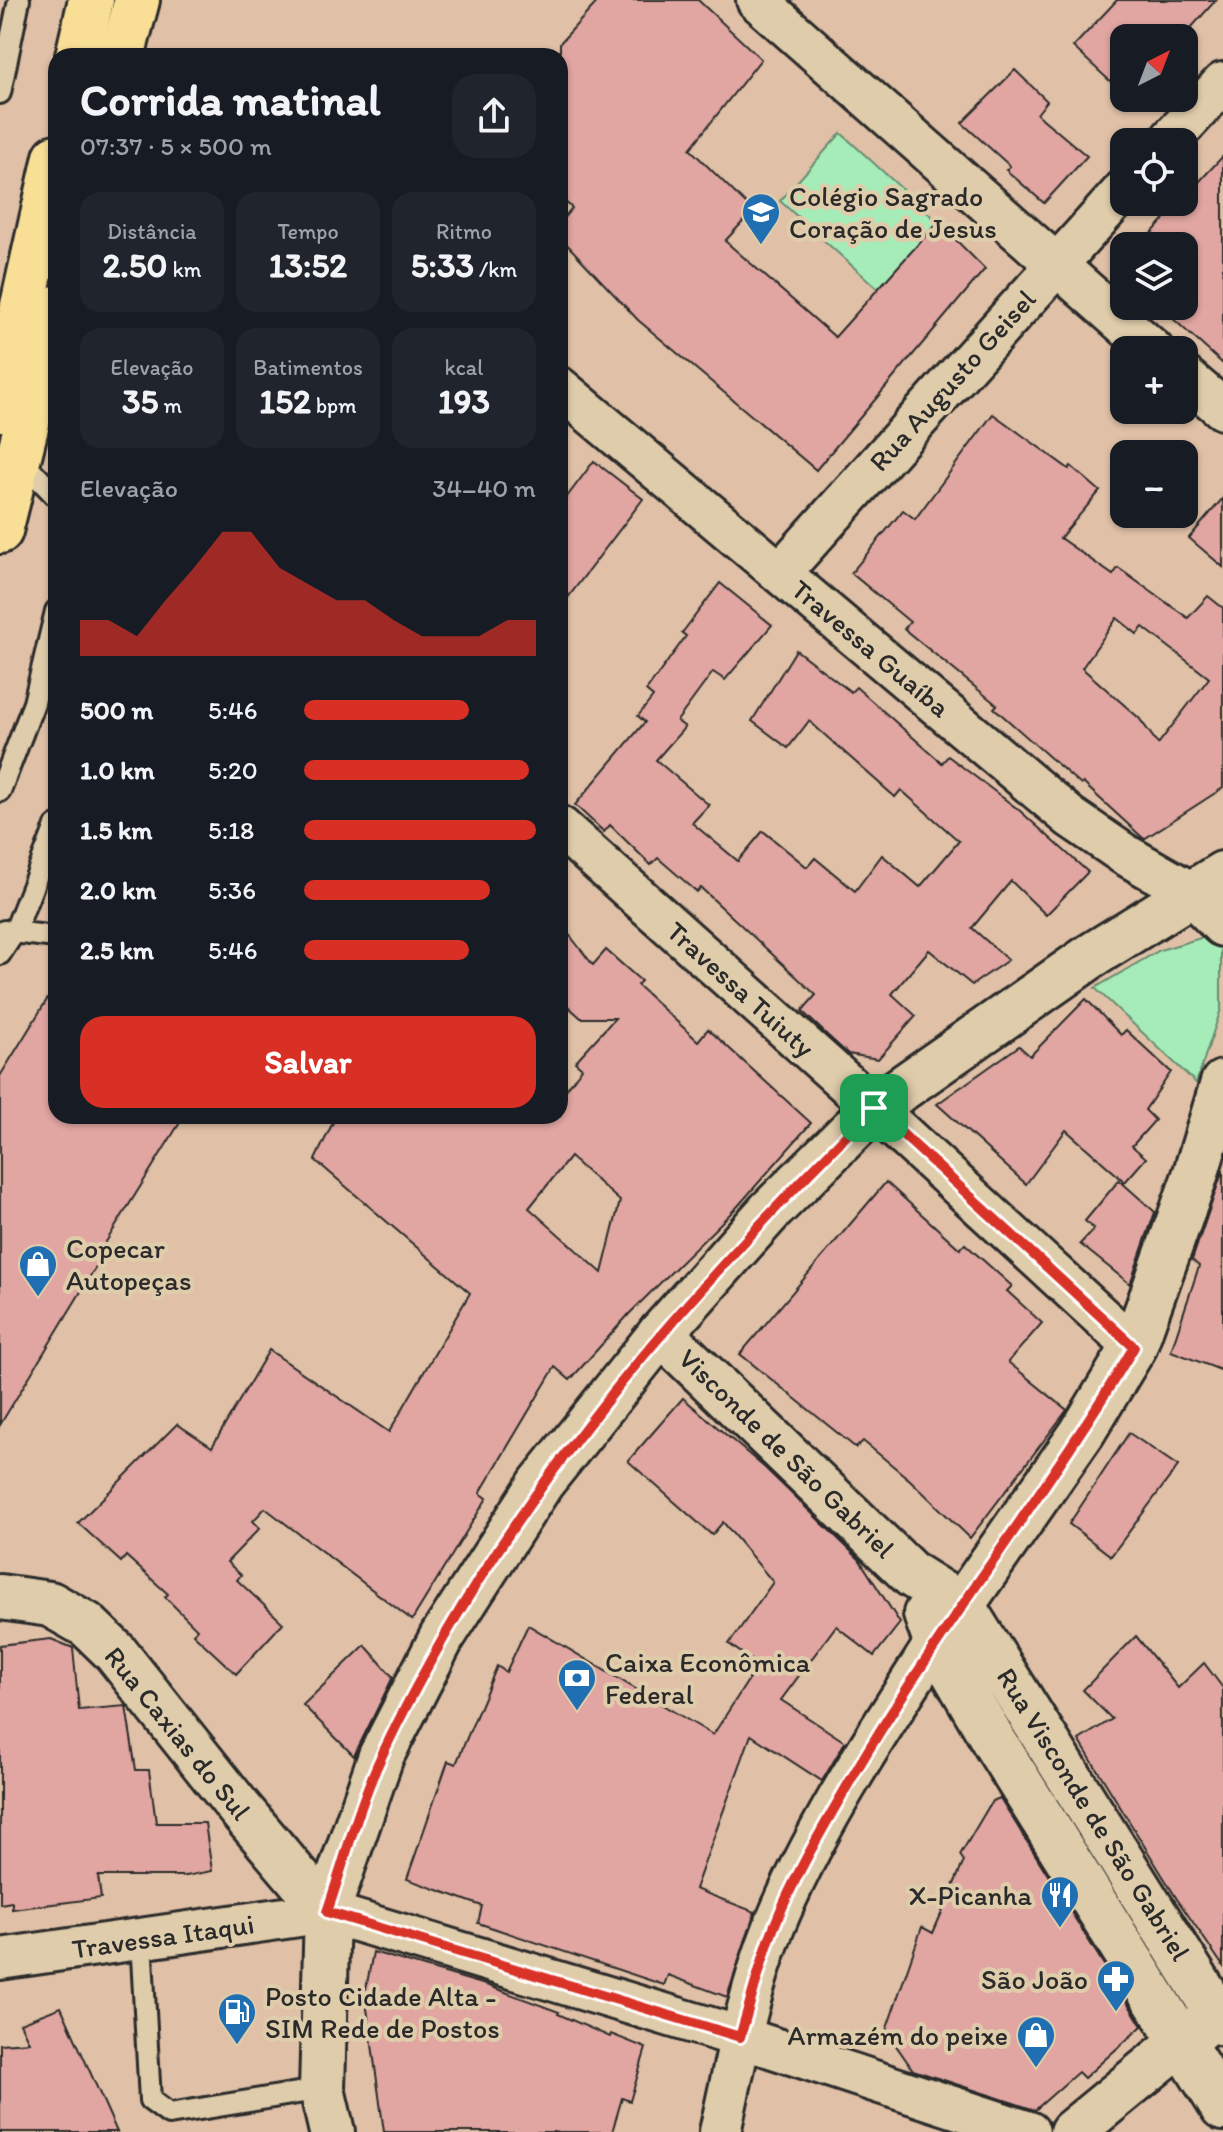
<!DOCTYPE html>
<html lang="pt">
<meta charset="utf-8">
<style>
body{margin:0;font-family:Itim,sans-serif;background:#20242c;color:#f1f3f6;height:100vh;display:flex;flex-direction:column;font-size:30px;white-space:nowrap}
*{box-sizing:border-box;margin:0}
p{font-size:26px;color:#9ea1a6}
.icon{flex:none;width:44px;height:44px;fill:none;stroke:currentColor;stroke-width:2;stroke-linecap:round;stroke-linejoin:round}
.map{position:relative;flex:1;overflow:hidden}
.panel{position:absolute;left:48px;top:48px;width:520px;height:1076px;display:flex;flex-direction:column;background:#171b24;border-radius:24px;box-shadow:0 2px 6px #0004}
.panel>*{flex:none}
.needle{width:52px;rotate:42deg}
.buttons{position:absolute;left:1110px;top:24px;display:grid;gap:16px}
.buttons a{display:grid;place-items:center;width:88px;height:88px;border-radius:16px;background:#171b24;box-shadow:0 2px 6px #0004;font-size:40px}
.pin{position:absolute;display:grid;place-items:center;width:68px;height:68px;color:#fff;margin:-34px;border-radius:16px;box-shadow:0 4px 12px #0006}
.round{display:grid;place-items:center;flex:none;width:84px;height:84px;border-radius:24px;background:#20242c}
.summary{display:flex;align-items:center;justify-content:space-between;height:136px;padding:0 32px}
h1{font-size:44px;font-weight:700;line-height:60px}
.stats{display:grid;grid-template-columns:repeat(3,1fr);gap:12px;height:136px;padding:8px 32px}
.stats div{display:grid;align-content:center;border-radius:20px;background:#20242c;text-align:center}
.stats b{font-size:34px;font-weight:700}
.stats small{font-size:22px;font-weight:400}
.stats p{font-size:22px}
.chart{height:224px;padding:16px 32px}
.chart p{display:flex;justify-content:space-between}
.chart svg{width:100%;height:144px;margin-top:8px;fill:#d93025;opacity:.7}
.button{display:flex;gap:16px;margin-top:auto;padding:16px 32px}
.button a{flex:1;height:92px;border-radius:24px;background:#d93025;color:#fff;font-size:32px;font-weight:700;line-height:92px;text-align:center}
ul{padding:0 32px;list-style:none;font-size:26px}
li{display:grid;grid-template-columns:128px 96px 1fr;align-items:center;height:60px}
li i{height:20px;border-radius:10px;background:#d93025}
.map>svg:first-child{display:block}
.green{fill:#a6ecb9;stroke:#688c72;stroke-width:2}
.building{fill:#e1a6a1;stroke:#2b2b2b;stroke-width:2;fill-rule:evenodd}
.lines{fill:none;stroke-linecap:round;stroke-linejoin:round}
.lane-casing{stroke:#2b2b2b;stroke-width:26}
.street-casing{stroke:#2b2b2b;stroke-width:46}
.secondary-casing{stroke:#2b2b2b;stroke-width:50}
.highway-casing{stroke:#2b2b2b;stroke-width:50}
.lane{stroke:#dfccaa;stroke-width:20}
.street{stroke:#dfccaa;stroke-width:40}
.secondary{stroke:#dfccaa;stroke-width:44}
.highway{stroke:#f9df96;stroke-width:44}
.route-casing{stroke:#fff;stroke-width:16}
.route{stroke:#d93025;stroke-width:10}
.labels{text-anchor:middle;stroke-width:8;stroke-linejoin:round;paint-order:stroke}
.poi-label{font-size:28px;fill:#2b2b2b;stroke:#dfccaa;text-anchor:start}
.street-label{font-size:28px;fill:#2b2b2b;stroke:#dfccaa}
</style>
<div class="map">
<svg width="1223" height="2132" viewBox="0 0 1223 2132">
<rect width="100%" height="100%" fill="#e0c1a7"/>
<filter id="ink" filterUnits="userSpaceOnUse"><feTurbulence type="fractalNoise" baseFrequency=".0125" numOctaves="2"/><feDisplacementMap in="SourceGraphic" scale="16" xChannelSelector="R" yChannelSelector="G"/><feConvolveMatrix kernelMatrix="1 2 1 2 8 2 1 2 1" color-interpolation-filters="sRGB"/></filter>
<g filter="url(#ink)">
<g class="green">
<polygon points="841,133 938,222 878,289 780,201"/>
<polygon points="1221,932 1221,1009 1196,1083 1095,988 1160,950"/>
</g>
<g class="building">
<polygon points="599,0 698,0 761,59 690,149 753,211 725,241 835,337 938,222 985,269 816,470 638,320 560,237 560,222 572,208 560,197 560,43"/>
<polygon points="1117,0 1216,0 1182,38 1124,38 1124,94 1073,47"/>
<polygon points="1015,70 1047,101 1037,114 1087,156 1044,203 1006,170 1010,166 962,123"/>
<polygon points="1223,156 1223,364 1159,306 1184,306 1184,246 1140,246 1180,202 1184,202 1184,198"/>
<path d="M993 414 1069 469 1071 466 1100 491 1060 538 1113 575 1118 568 1188 618 1208 596 1223 608V788L1144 839 1083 783 1081 785 994 708 997 705 904 629 910 622 851 573 903 510 915 519ZM1117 618 1137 634 1143 627 1209 678 1158 744 1139 718 1082 668Z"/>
<polygon points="594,461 643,499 560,608 560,506"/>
<polygon points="1223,498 1223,567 1189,538"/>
<polygon points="720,583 772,625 725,680 713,672 677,721 685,727 656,760 709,805 692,823 738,861 763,831 807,867 815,858 855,891 882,855 920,887 959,841 901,790 895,797 809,721 788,748 752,721 796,650 851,692 856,687 942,763 948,756 1019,810 1088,872 1046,915 1011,881 972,928 1008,960 972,985 929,950 892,994 916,1016 878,1059 848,1054 827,1035 802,1011 816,995 701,888 697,892 658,858 651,865 610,825 604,832 575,805 645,722 638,716 653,697 646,691 686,636 682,633"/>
<path d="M560 923 593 965 606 950 641 981 637 985 698 1041 708 1029 811 1123 738 1206 630 1313 570 1380 555 1367 480 1493 487 1498 412 1620 265 1508 253 1521 260 1528 227 1562 241 1575 237 1580 283 1623 236 1674 193 1634 197 1629 165 1597 168 1594 126 1556 121 1562 78 1523 177 1424 212 1447 269 1350 389 1432 470 1293 315 1160 336 1116H560V1098L582 1068 575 1062 615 1018H581L560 999ZM570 1157 620 1201 602 1273 529 1208Z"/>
<polygon points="56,985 56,1116 184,1116 101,1250 102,1257 0,1425 0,1076"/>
<polygon points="1086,999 1121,1035 1126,1030 1171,1072 1145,1110 1155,1120 1132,1146 1146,1158 1125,1182 1066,1130 1026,1184 937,1104 1019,1046 1030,1056"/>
<polygon points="1223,1170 1223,1371 1171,1351 1199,1266 1192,1260"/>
<polygon points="1119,1180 1155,1212 1130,1284 1080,1244 1094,1229 1085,1221"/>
<polygon points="886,1182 960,1249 965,1244 1012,1286 1007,1291 1042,1323 1008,1362 1067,1410 970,1538 910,1480 863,1441 856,1448 740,1354"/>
<polygon points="683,1398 765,1468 859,1559 900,1623 874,1656 836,1626 781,1700 845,1742 822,1781 751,1735 695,1889 755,1912 727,1997 668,1975 664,1985 478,1923 482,1906 407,1879 448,1761 456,1764 497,1666 506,1672 528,1625 713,1735 758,1665 729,1644 773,1582 723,1522 712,1535 628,1461"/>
<polygon points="1129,1433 1178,1466 1111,1556 1069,1524"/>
<polygon points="1136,1636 1178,1688 1204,1663 1223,1688 1223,1966 1177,1899 1079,1740 1112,1719 1083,1690"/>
<polygon points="51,1639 73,1648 79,1710 126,1706 136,1770 149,1770 156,1823 205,1823 212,1871 186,1876 98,1876 101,1898 12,1909 12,1902 0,1904 0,1645"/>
<polygon points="365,1645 393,1677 354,1756 303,1705"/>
<polygon points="1000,1798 1142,2026 1084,2078 1078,2072 1035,2110 913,2070 886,2031 922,1927 933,1933 964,1861 960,1855 992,1801"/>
<polygon points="373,1952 489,1986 559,2012 558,2014 610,2037 611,2034 646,2048 630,2101 622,2098 612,2132 384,2132 365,1994"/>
<polygon points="61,2007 117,2132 0,2132 0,2044 29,2042 20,2023"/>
</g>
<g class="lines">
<defs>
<g id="lane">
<polyline points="0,93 19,0"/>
<polyline points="17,456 56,496"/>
<polyline points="0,791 34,703 56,611"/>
<polyline points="4,931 56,937"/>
<polyline points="0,954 15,931 56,826"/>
<polyline points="141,1939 150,2100 169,2114 322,2089"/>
</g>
<g id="street">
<polyline points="757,0 1153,350"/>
<polyline points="1168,142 1223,83"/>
<polyline points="1184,376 1223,409"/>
<polyline points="560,388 1070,817 1124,854 1192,893"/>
<polyline points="781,572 1124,190"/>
<polyline points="560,827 874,1108 1134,1347"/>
<polyline points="0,1959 327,1912 740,2037 1029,2132"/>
<path d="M720 2132C735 2064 748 1992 774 1927 815 1826 878 1733 936 1642"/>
</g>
<g id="secondary">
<polyline points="1192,893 1223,924"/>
<polyline points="661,1333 912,1575 963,1607 1223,2023"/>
<polyline points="0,1597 50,1604 87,1625 115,1652 239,1808 327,1912"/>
<polyline points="926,1614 936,1642 995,1743 1223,2108"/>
<polyline points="936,1642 1082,1433 1134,1347 1195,1176 1223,1083"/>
<polyline points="332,2132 322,2089 327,1912 381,1756 442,1637 541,1483 661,1333 769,1212 874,1108 1091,956 1223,874"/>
<polyline points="1072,2132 1202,2025"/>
</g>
<g id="highway">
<polyline points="78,56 91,0"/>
<polyline points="122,56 137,0"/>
<polyline points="0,409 56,157"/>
<polyline points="0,531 56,308"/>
</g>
</defs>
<use href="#lane" class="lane-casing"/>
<use href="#street" class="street-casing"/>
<use href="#secondary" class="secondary-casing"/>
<use href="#highway" class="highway-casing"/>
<use href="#lane" class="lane"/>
<use href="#street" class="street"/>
<use href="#secondary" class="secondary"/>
<use href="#highway" class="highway"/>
</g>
</g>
<g class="lines" filter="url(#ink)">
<defs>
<path id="route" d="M874 1108 1134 1347C1044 1497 934 1635 846 1788 820 1833 793 1879 774 1927 760 1963 751 2001 740 2037L327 1912C345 1860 359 1803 383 1753 501 1504 680 1300 874 1108Z"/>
</defs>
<use href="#route" class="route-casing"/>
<use href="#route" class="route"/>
</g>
<defs>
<symbol id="school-pin" viewBox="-11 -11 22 30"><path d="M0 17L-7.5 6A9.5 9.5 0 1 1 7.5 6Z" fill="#1f6fb2" stroke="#dfccaa"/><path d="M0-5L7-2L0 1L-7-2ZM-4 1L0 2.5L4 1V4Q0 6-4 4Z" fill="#fff"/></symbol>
<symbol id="shop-pin" viewBox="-11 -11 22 30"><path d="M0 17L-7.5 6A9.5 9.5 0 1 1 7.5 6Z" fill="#1f6fb2" stroke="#dfccaa"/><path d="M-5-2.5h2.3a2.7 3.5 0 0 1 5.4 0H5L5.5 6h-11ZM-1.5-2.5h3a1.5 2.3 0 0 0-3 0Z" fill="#fff"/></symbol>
<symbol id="bank-pin" viewBox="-11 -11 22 30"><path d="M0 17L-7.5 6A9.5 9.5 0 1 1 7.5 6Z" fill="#1f6fb2" stroke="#dfccaa"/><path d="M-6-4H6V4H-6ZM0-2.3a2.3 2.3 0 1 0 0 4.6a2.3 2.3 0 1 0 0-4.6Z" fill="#fff"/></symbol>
<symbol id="restaurant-pin" viewBox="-11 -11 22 30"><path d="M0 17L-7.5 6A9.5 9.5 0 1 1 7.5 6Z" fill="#1f6fb2" stroke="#dfccaa"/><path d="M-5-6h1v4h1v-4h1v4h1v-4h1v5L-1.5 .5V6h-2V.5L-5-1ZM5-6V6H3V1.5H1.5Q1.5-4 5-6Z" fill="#fff"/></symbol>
<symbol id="pharmacy-pin" viewBox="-11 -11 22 30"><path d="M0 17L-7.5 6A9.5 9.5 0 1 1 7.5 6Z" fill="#1f6fb2" stroke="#dfccaa"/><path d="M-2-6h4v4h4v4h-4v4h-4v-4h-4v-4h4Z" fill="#fff"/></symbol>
<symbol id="fuel-pin" viewBox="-11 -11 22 30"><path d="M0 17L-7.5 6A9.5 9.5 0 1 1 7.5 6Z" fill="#1f6fb2" stroke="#dfccaa"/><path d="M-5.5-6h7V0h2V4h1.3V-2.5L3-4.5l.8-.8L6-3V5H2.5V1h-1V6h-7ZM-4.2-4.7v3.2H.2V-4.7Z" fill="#fff"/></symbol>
</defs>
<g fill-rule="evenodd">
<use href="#school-pin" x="739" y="190" width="44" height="60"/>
<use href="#shop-pin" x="16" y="1242" width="44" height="60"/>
<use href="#bank-pin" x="555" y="1656" width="44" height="60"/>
<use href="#restaurant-pin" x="1038" y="1873" width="44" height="60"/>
<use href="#pharmacy-pin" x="1094" y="1957" width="44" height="60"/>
<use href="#fuel-pin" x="215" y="1990" width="44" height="60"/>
<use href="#shop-pin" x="1014" y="2013" width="44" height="60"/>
</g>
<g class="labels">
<g class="poi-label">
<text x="789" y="206">Colégio Sagrado<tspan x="789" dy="32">Coração de Jesus</tspan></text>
<text x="66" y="1258">Copecar<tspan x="66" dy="32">Autopeças</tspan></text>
<text x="605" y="1672">Caixa Econômica<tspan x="605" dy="32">Federal</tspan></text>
<text x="1032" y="1905" text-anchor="end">X-Picanha</text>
<text x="1088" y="1989" text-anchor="end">São João</text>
<text x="265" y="2006">Posto Cidade Alta -<tspan x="265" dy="32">SIM Rede de Postos</tspan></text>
<text x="1008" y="2045" text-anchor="end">Armazém do peixe</text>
</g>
<g class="street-label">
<text transform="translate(952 380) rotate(-48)" y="10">Rua Augusto Geisel</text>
<text transform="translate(871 648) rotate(40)" y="10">Travessa Guaíba</text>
<text transform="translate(741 989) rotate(42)" y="10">Travessa Tuiuty</text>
<text transform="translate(787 1453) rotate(44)" y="10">Visconde de São Gabriel</text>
<text transform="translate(178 1733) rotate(51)" y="10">Rua Caxias do Sul</text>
<text transform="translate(1094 1814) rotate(58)" y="10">Rua Visconde de São Gabriel</text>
<text transform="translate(163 1936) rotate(-8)" y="10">Travessa Itaqui</text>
</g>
</g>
</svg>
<div class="buttons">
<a><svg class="needle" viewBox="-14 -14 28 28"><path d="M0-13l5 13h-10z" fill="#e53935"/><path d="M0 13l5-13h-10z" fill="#9ea1a6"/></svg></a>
<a><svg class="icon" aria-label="locate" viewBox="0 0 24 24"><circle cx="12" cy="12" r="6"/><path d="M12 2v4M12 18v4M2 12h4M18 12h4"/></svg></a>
<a><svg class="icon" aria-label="layers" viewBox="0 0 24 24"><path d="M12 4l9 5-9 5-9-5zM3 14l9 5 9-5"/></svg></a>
<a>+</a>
<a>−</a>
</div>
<div class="pin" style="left:874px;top:1108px;background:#1e9e55"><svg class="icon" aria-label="arrive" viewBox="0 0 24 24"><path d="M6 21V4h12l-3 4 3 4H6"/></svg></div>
<section class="panel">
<div class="summary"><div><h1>Corrida matinal</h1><p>07:37 · 5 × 500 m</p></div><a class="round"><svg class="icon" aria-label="share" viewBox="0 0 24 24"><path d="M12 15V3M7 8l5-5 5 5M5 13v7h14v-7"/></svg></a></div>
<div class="stats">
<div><p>Distância</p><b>2.50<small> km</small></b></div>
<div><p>Tempo</p><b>13:52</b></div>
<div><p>Ritmo</p><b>5:33<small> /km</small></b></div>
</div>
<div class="stats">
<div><p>Elevação</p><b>35<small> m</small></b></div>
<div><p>Batimentos</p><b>152<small> bpm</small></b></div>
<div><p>kcal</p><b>193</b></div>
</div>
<div class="chart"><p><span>Elevação</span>34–40 m</p>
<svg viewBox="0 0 160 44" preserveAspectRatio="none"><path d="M0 44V33L10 33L20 38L30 27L40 17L50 6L60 6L70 17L80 22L90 27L100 27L110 33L120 38L130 38L140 38L150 33L160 33V44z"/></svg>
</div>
<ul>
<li><b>500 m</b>5:46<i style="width:71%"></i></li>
<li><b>1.0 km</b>5:20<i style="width:97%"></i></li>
<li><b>1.5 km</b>5:18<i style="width:100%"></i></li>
<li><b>2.0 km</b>5:36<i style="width:80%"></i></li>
<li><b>2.5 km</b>5:46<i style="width:71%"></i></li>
</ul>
<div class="button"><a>Salvar</a></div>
</section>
</div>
